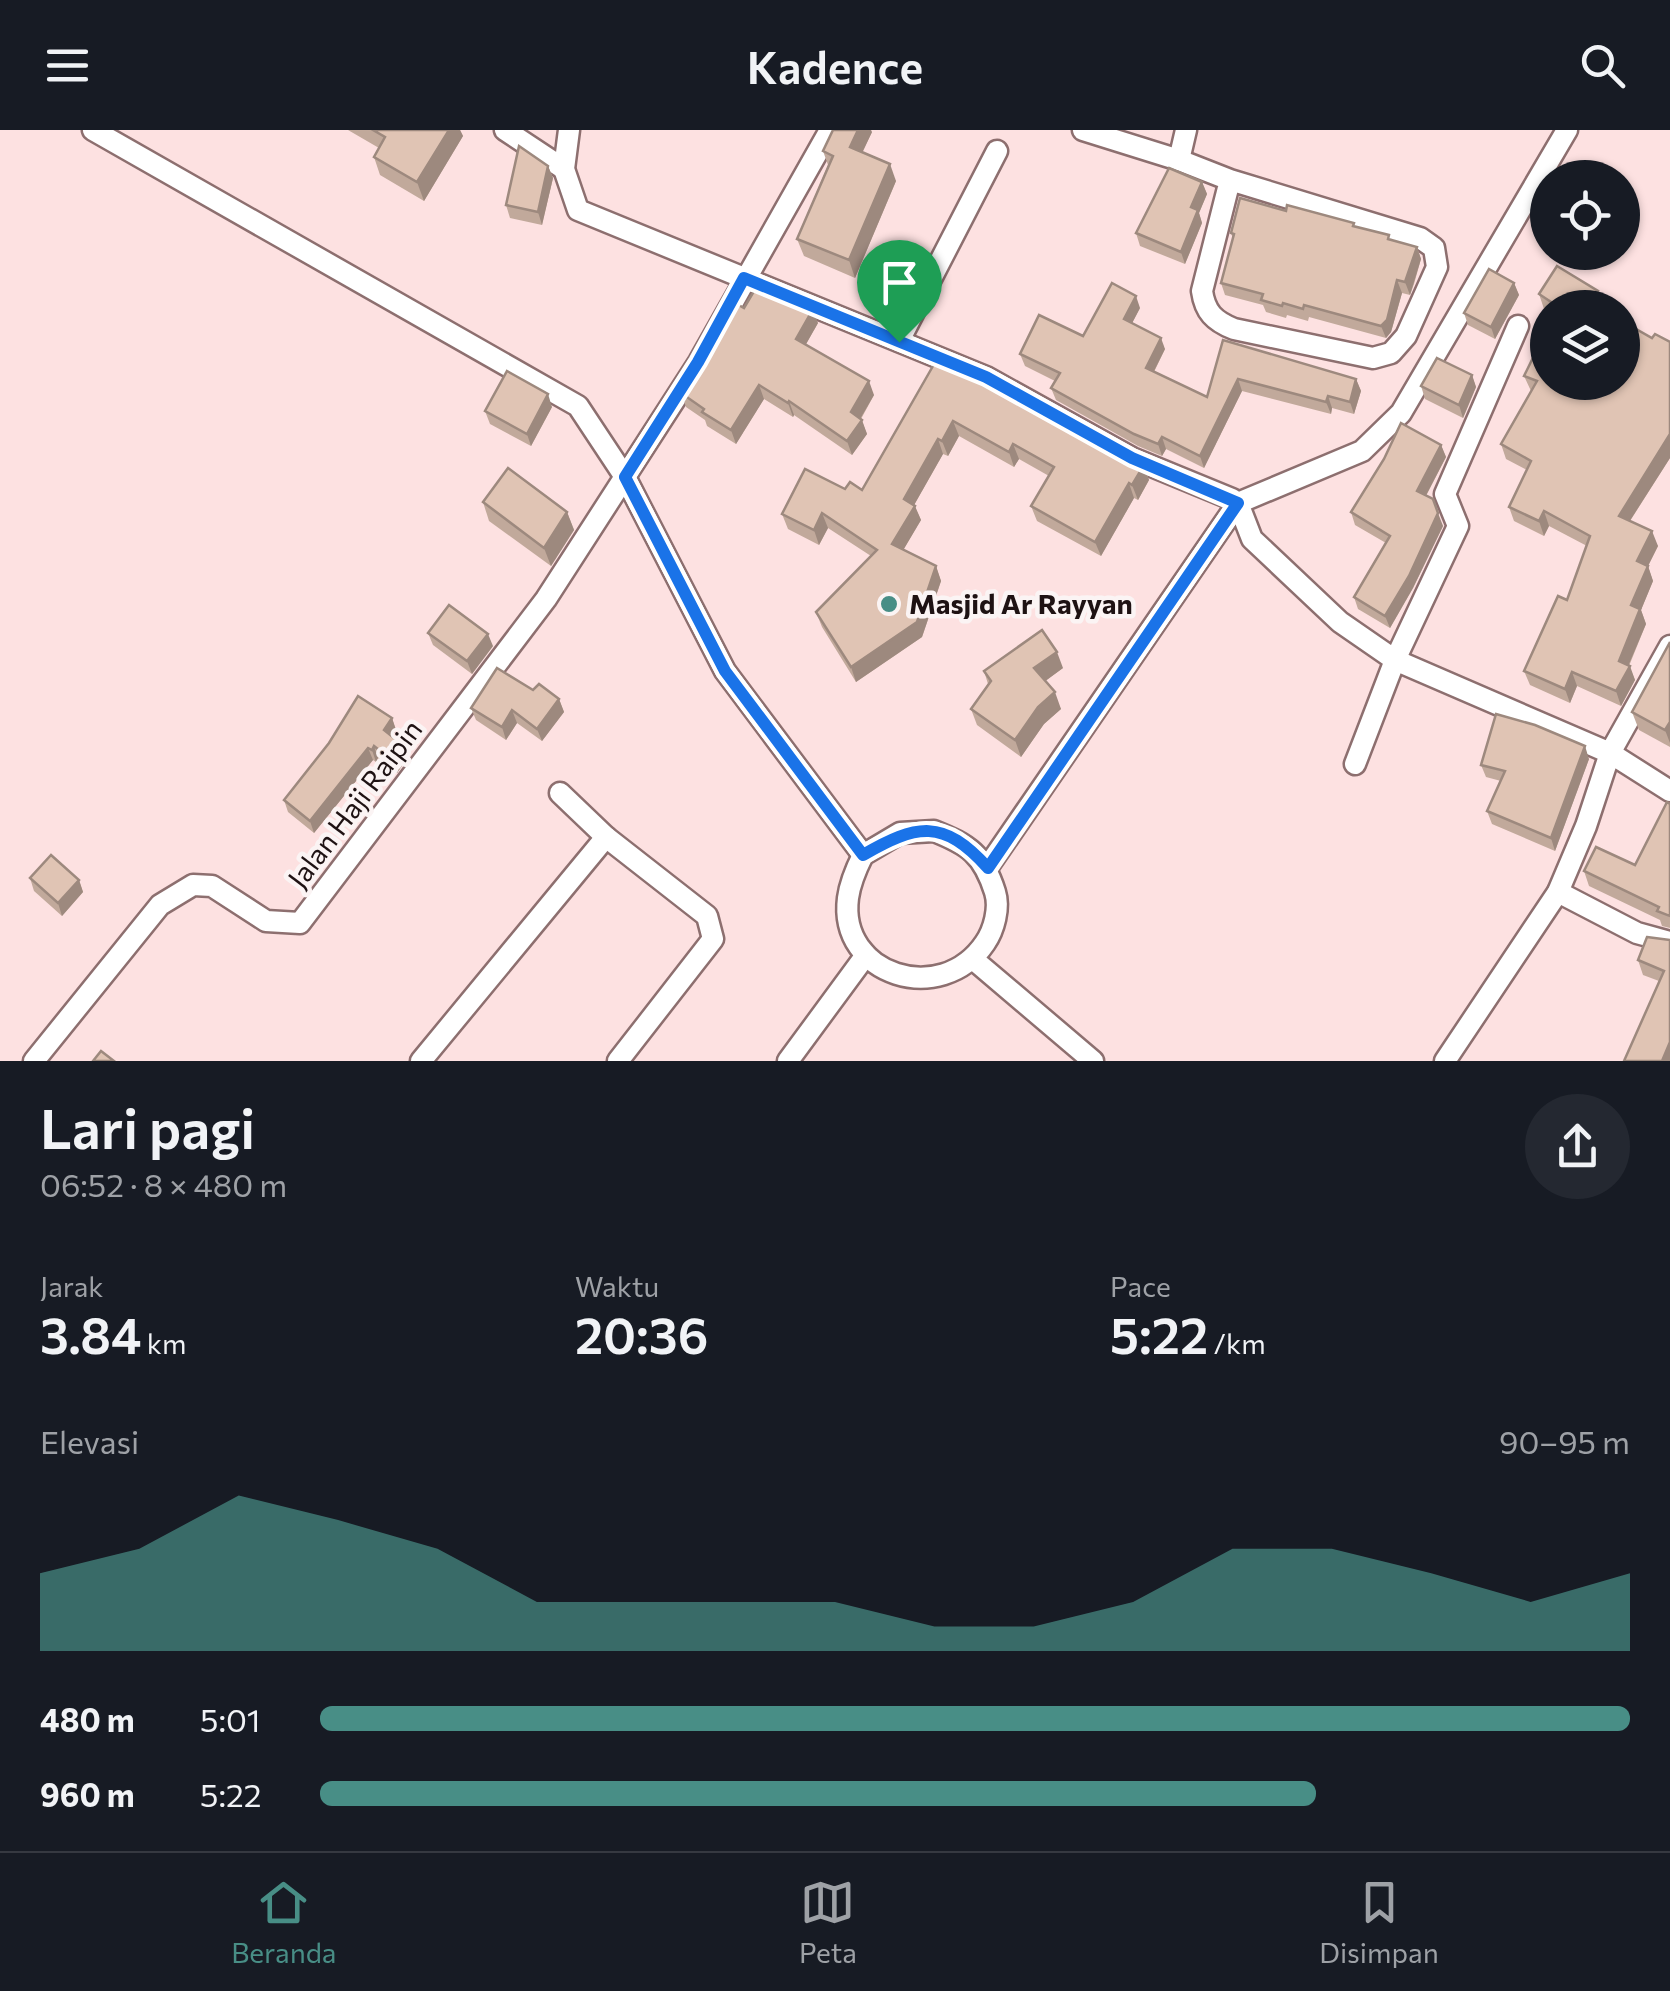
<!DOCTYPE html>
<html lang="id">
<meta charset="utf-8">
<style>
body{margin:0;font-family:Commissioner,sans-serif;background:#242831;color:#f1f3f6;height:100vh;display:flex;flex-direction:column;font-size:38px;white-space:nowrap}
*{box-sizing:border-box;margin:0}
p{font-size:32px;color:#9ea1a6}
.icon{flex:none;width:55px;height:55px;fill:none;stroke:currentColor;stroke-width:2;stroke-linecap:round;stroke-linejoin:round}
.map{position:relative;height:931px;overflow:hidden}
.details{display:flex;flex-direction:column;background:#171b24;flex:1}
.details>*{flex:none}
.buttons{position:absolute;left:1530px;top:30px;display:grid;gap:20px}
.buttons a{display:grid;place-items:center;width:110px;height:110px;border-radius:50%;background:#171b24;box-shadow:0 2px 8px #0004;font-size:50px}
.pin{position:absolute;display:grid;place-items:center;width:85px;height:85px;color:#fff;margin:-102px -42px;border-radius:50% 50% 50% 0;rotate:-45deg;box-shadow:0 0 10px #0007}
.pin .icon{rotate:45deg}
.round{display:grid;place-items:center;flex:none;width:105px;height:105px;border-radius:52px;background:#242831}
.head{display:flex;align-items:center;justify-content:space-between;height:170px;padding:0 40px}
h1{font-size:55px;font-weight:600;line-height:75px}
.metrics{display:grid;grid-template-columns:repeat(3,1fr);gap:15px;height:170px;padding:10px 40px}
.metrics div{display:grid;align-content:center}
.metrics b{font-size:50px;font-weight:600}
.metrics small{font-size:28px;font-weight:400}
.metrics p{font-size:28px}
.chart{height:280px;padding:20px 40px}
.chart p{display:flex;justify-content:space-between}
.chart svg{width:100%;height:180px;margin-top:10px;fill:#488e86;opacity:.7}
ul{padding:0 40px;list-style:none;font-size:32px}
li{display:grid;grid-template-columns:160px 120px 1fr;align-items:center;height:75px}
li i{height:25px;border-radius:12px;background:#488e86}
header{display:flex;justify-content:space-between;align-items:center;height:130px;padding:0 40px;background:#171b24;font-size:45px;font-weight:600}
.menu{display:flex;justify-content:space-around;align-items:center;height:140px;border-top:2px solid #363941;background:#171b24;font-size:28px;color:#9ea1a6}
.menu a{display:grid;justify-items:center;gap:5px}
.menu .current{color:#488e86}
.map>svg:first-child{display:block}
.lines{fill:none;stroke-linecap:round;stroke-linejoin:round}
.street-casing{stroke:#8d6f6f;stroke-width:25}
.street{stroke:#fff;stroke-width:20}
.wall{fill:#c1a99b}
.shaded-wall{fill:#9d897e}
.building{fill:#e0c4b4;stroke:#9d897e;stroke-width:2.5}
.route-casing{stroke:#fff;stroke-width:20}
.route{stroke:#1a73e8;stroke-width:12}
.poi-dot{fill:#488e86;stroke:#fbf4f4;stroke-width:4}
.labels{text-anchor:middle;stroke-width:9;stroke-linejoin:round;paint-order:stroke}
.poi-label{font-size:28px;font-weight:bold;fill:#1e1213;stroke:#fbf4f4;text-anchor:start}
.street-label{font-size:28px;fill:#1e1213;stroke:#fbf4f4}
</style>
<header><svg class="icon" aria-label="menu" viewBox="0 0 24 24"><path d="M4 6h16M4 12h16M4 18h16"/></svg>Kadence<svg class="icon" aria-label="search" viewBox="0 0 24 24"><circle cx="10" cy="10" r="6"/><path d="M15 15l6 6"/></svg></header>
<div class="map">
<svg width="1670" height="931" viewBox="0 0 1670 931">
<rect width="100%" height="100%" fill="#fde1e1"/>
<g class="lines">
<defs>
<g id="street">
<polyline points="93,0 578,276 625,347 725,541 863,725"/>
<polyline points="505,0 564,39"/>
<polyline points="569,0 564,39 578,80 986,247 1132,328 1232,369 1238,373 1252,409 1340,492 1395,530 1610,623 1670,516"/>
<path d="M1083 0 1179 30 1230 50 1202 161C1205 182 1214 191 1234 199L1373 228 1391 223 1406 206 1437 137 1434 118 1420 108 1230 50"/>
<polyline points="1179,30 1186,0"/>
<polyline points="899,211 997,21"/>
<polyline points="1355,634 1395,530 1458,396 1445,364 1518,196"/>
<polyline points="560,663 606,707 707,786 713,809 618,931"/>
<path d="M934 701C969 715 983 724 995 762 1000 778 994 800 985 813 941 878 838 845 848 768 850 753 856 739 863 725L900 703Z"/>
<polyline points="987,738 1238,373 1362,321 1401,283 1567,0"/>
<polyline points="1558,762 1637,803 1670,812"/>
<polyline points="974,830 1093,931"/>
<polyline points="34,931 160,775 193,755 212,756 266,791 300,793 546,469 699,232 830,0"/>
<polyline points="421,931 606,707"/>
<polyline points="788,931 866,825"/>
<polyline points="1445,931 1558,762 1586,696 1610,623 1670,661"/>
</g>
</defs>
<use href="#street" class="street-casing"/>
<use href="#street" class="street"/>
</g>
<g class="wall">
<polygon points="348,0 460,0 463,6 424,71 380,45 374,27 379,18"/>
<polygon points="872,2 862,22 896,51 855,148 804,126 797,109 828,35 823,21"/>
<polygon points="548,36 553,48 542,95 510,88 506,75"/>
<polygon points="1202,52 1207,64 1199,83 1202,93 1185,134 1140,116 1136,103"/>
<polygon points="1286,81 1355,96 1390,110 1417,117 1421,129 1414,154 1410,165 1402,163 1391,202 1386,208 1309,187 1308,191 1287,185 1286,188 1266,182 1263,175 1225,165 1221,153 1233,109 1231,103"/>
<polygon points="1514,153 1519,165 1495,209 1468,195 1464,183"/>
<polygon points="1598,161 1603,176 1602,178 1548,178 1548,181 1544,179 1539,164"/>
<polygon points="744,178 818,193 806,214 874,265 861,289 867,304 852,325 794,285 793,287 764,269 736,314 707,296 705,290 686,277 681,263"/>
<polygon points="1140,178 1132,193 1165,219 1154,242 1207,267 1223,210 1356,249 1361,261 1354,284 1332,278 1331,284 1242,261 1204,338 1166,319 1162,326 1138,316 1056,270 1051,258 1055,251 1025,236 1020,224 1083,206"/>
<polygon points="1652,208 1670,212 1670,328 1630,391 1658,416 1648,436 1653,451 1641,480 1646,494 1629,536 1635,550 1621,576 1577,556 1570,573 1530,555 1524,541 1567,470 1587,416 1549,396 1544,406 1514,391 1509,377 1527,340 1506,329 1501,314 1531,261 1524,246 1548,252"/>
<polygon points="937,229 1120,325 1144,335 1149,350 1138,370 1134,368 1101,426 1037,391 1031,376 1049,346 1019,329 1014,337 959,306 948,326 943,324 914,375 921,390 903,420 936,436 941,451 922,507 856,552 822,497 816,482 871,426 828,398 819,415 788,399 782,384 845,359 862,360"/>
<polygon points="1472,245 1476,257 1463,288 1425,269 1421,256"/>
<polygon points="552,277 531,316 490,294 485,281"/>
<polygon points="1441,315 1446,327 1426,366 1443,396 1413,458 1390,498 1358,479 1354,467 1386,413 1355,395 1351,382"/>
<polygon points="483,372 567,382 574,400 551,436 489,391"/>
<polygon points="428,503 493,516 472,544 433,515"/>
<polygon points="1670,512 1670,617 1639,600 1632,582"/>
<polygon points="1063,538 1045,551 1061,579 1044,594 1021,627 977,595 971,579 988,554 984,541"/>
<polygon points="533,560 559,569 564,582 542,611 517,593 506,610 476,590 471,578"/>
<polygon points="392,588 396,600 392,606 408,627 397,643 378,628 376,632 373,630 314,703 288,682 284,670 329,613"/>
<polygon points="1589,629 1555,721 1492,694 1487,681 1501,651 1486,647 1481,635"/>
<polygon points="1670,674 1670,798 1662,796 1660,790 1589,756 1584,741 1635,735"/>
<polygon points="30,748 79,750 83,762 62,786 34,761"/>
<polygon points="1670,810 1670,931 1659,851 1643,845 1638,830"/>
</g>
<g class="shaded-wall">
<polygon points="449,0 460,0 463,6 424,71 417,52"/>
<polygon points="858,0 871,0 872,2 857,34 850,17"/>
<polygon points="890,34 896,51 855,148 849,130"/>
<polygon points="548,36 553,48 542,95 538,82"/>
<polygon points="1202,52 1207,64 1199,83 1202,93 1185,134 1181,122 1191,77"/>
<polygon points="1417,117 1421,129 1410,165 1405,152"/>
<polygon points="1397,150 1402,163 1391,202 1386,208 1381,196"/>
<polygon points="1514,153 1519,165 1495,209 1491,197"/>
<polygon points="1598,161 1603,176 1602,178 1587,178"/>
<polygon points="1136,166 1140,178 1128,201 1124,189"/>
<polygon points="813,179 818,193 801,223 796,209"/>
<polygon points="1161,208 1165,219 1150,249 1146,238"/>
<polygon points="1472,245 1476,257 1463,288 1459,275"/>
<polygon points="1238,249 1242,261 1204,338 1200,326"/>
<polygon points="1356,249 1361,261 1354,284 1350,272"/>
<polygon points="869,251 874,265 856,296 851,282"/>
<polygon points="759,255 764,269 736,314 731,300"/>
<polygon points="548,264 552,277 531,316 527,304"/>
<polygon points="1328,266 1332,278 1331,284 1326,272"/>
<polygon points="789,271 794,285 793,287 788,273"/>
<polygon points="862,290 867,304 852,325 847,311"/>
<polygon points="953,291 959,306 948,326 942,311"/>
<polygon points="1670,304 1670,328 1624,400 1619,386"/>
<polygon points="1162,307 1166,319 1162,326 1158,314"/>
<polygon points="938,309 943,324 909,384 904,369"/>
<polygon points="1013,314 1019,329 1014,337 1009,322"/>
<polygon points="1441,315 1446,327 1422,373 1417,361"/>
<polygon points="1144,335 1149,350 1138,370 1132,355"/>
<polygon points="1129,353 1134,368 1101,426 1095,412"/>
<polygon points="915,376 921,390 898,429 892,414"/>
<polygon points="1544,381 1549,396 1544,406 1539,391"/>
<polygon points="567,382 574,400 551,436 544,418"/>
<polygon points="822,383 828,398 819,415 814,400"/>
<polygon points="1438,383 1443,396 1413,458 1390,498 1385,486"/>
<polygon points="1652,401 1658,416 1643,446 1637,431"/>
<polygon points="936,436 941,451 922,507 856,552 851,537"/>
<polygon points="1648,436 1653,451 1641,480 1646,494 1626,541 1630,536 1635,550 1621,576 1616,561 1619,531 1631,475"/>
<polygon points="488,504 493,516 472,544 467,531"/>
<polygon points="1057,522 1063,538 1040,555 1034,538"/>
<polygon points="1572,542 1577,556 1570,573 1565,559"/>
<polygon points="1055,562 1061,579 1044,594 1021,627 1015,610 1038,577"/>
<polygon points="559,569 564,582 542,611 537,599"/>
<polygon points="512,580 517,593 506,610 502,597"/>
<polygon points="392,588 396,600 388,612 384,600"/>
<polygon points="1670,592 1670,613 1665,600"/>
<polygon points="374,616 378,628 376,632 372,620"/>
<polygon points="404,616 408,627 397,643 393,631"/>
<polygon points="1585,616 1589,629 1555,721 1551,708"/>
<polygon points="368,618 373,630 314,703 310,691"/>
<polygon points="79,750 83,762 62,786 58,773"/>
<polygon points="1670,912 1670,931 1662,931"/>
</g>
<g class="building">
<polygon points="373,0 449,0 417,52 374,27 385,7"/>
<polygon points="833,0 858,0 850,17 890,34 849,130 797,109 833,26 823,21"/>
<polygon points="519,16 548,36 538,82 506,75"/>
<polygon points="1169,38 1202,52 1191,77 1198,80 1181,122 1136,103"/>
<polygon points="1240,68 1286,81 1287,75 1354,93 1353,96 1389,105 1388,109 1417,117 1405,152 1397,150 1387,190 1381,196 1304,175 1303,179 1283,173 1282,176 1261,170 1263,164 1221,153 1234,104 1231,103"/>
<polygon points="1557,136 1598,161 1587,178 1557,178 1557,176 1539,164"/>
<polygon points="1489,139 1514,153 1491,197 1464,183"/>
<polygon points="1112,153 1136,166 1124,189 1161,208 1146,238 1207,267 1223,210 1356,249 1350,272 1328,266 1326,272 1238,249 1200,326 1162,307 1158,314 1134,304 1051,258 1060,243 1020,224 1039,185 1083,206"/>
<polygon points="757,156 813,179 796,209 869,251 851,282 862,290 847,311 789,271 788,273 759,255 731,300 702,282 704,279 681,263 735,173 744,178"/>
<polygon points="1622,191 1652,208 1655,204 1670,212 1670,304 1619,386 1652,401 1637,431 1648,436 1631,475 1640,479 1619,531 1630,536 1616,561 1572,542 1565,559 1524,541 1558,466 1567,470 1590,406 1544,381 1539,391 1509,377 1531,331 1501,314 1537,251 1524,246 1548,197 1548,252 1622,252"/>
<polygon points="1437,228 1472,245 1459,275 1421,256"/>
<polygon points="937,229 975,245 1120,325 1144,335 1132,355 1129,353 1095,412 1031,376 1054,337 1013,314 1009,322 953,291 942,311 938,309 904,369 915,376 892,414 936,436 917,492 851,537 816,482 877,420 822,383 814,400 782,384 805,339 845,359 850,352 862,360"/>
<polygon points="507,241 548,264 527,304 485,281"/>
<polygon points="1401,293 1441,315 1417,361 1433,369 1438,383 1409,446 1385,486 1354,467 1390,406 1351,382 1384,329"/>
<polygon points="508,338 567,382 544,418 483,372"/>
<polygon points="449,475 488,504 467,531 428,503"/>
<polygon points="1042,500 1057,522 1034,538 1055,562 1038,577 1015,610 971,579 991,551 984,541"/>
<polygon points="1670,512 1670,592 1665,600 1632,582"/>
<polygon points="497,538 533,560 539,554 559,569 537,599 512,580 502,597 471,578"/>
<polygon points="358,566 392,588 384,600 404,616 393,631 374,616 372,620 368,618 310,691 284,670 329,613"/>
<polygon points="1496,584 1535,595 1585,616 1551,708 1487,681 1505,641 1481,635"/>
<polygon points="1667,672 1670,674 1670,786 1657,781 1659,777 1584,741 1596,717 1635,735"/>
<polygon points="51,725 79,750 58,773 30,748"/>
<polygon points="1647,807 1670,810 1670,912 1662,931 1624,931 1664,841 1638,830"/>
<polygon points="101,921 114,931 93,931"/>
</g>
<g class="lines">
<defs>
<path id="route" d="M744 148 986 247 1132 328 1238 373 988 738C943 688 917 694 863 725L725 541 625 347 698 232Z"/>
</defs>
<use href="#route" class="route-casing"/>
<use href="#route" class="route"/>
</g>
<circle class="poi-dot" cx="889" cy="474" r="10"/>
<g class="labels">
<g class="poi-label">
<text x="909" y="484">Masjid Ar Rayyan</text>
</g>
<g class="street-label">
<text transform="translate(355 674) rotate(-53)" y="10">Jalan Haji Raipin</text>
</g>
</g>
</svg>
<div class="buttons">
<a><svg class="icon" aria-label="locate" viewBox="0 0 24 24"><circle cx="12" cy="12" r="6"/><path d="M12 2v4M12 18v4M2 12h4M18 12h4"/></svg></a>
<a><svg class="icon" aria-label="layers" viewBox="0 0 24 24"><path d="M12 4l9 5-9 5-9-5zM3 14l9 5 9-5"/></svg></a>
</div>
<div class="pin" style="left:899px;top:212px;background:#1e9e55"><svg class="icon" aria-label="arrive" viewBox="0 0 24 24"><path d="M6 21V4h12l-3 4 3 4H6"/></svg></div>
</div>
<section class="details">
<div class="head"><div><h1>Lari pagi</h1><p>06:52 · 8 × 480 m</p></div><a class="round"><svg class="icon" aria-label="share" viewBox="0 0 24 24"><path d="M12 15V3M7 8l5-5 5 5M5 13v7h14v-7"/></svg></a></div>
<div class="metrics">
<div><p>Jarak</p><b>3.84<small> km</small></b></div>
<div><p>Waktu</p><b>20:36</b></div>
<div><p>Pace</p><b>5:22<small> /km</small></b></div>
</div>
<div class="chart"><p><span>Elevasi</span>90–95 m</p>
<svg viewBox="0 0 160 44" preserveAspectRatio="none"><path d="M0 44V25L10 19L20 6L30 12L40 19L50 32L60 32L70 32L80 32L90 38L100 38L110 32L120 19L130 19L140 25L150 32L160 25V44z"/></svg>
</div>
<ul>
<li><b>480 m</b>5:01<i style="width:100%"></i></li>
<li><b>960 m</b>5:22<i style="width:76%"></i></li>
</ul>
</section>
<nav class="menu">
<a class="current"><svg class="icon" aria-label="home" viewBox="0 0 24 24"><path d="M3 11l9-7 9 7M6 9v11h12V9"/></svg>Beranda</a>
<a><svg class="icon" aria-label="map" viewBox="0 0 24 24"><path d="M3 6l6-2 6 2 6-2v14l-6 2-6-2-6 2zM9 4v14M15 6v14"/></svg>Peta</a>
<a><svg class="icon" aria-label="saved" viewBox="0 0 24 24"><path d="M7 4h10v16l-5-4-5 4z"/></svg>Disimpan</a>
</nav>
